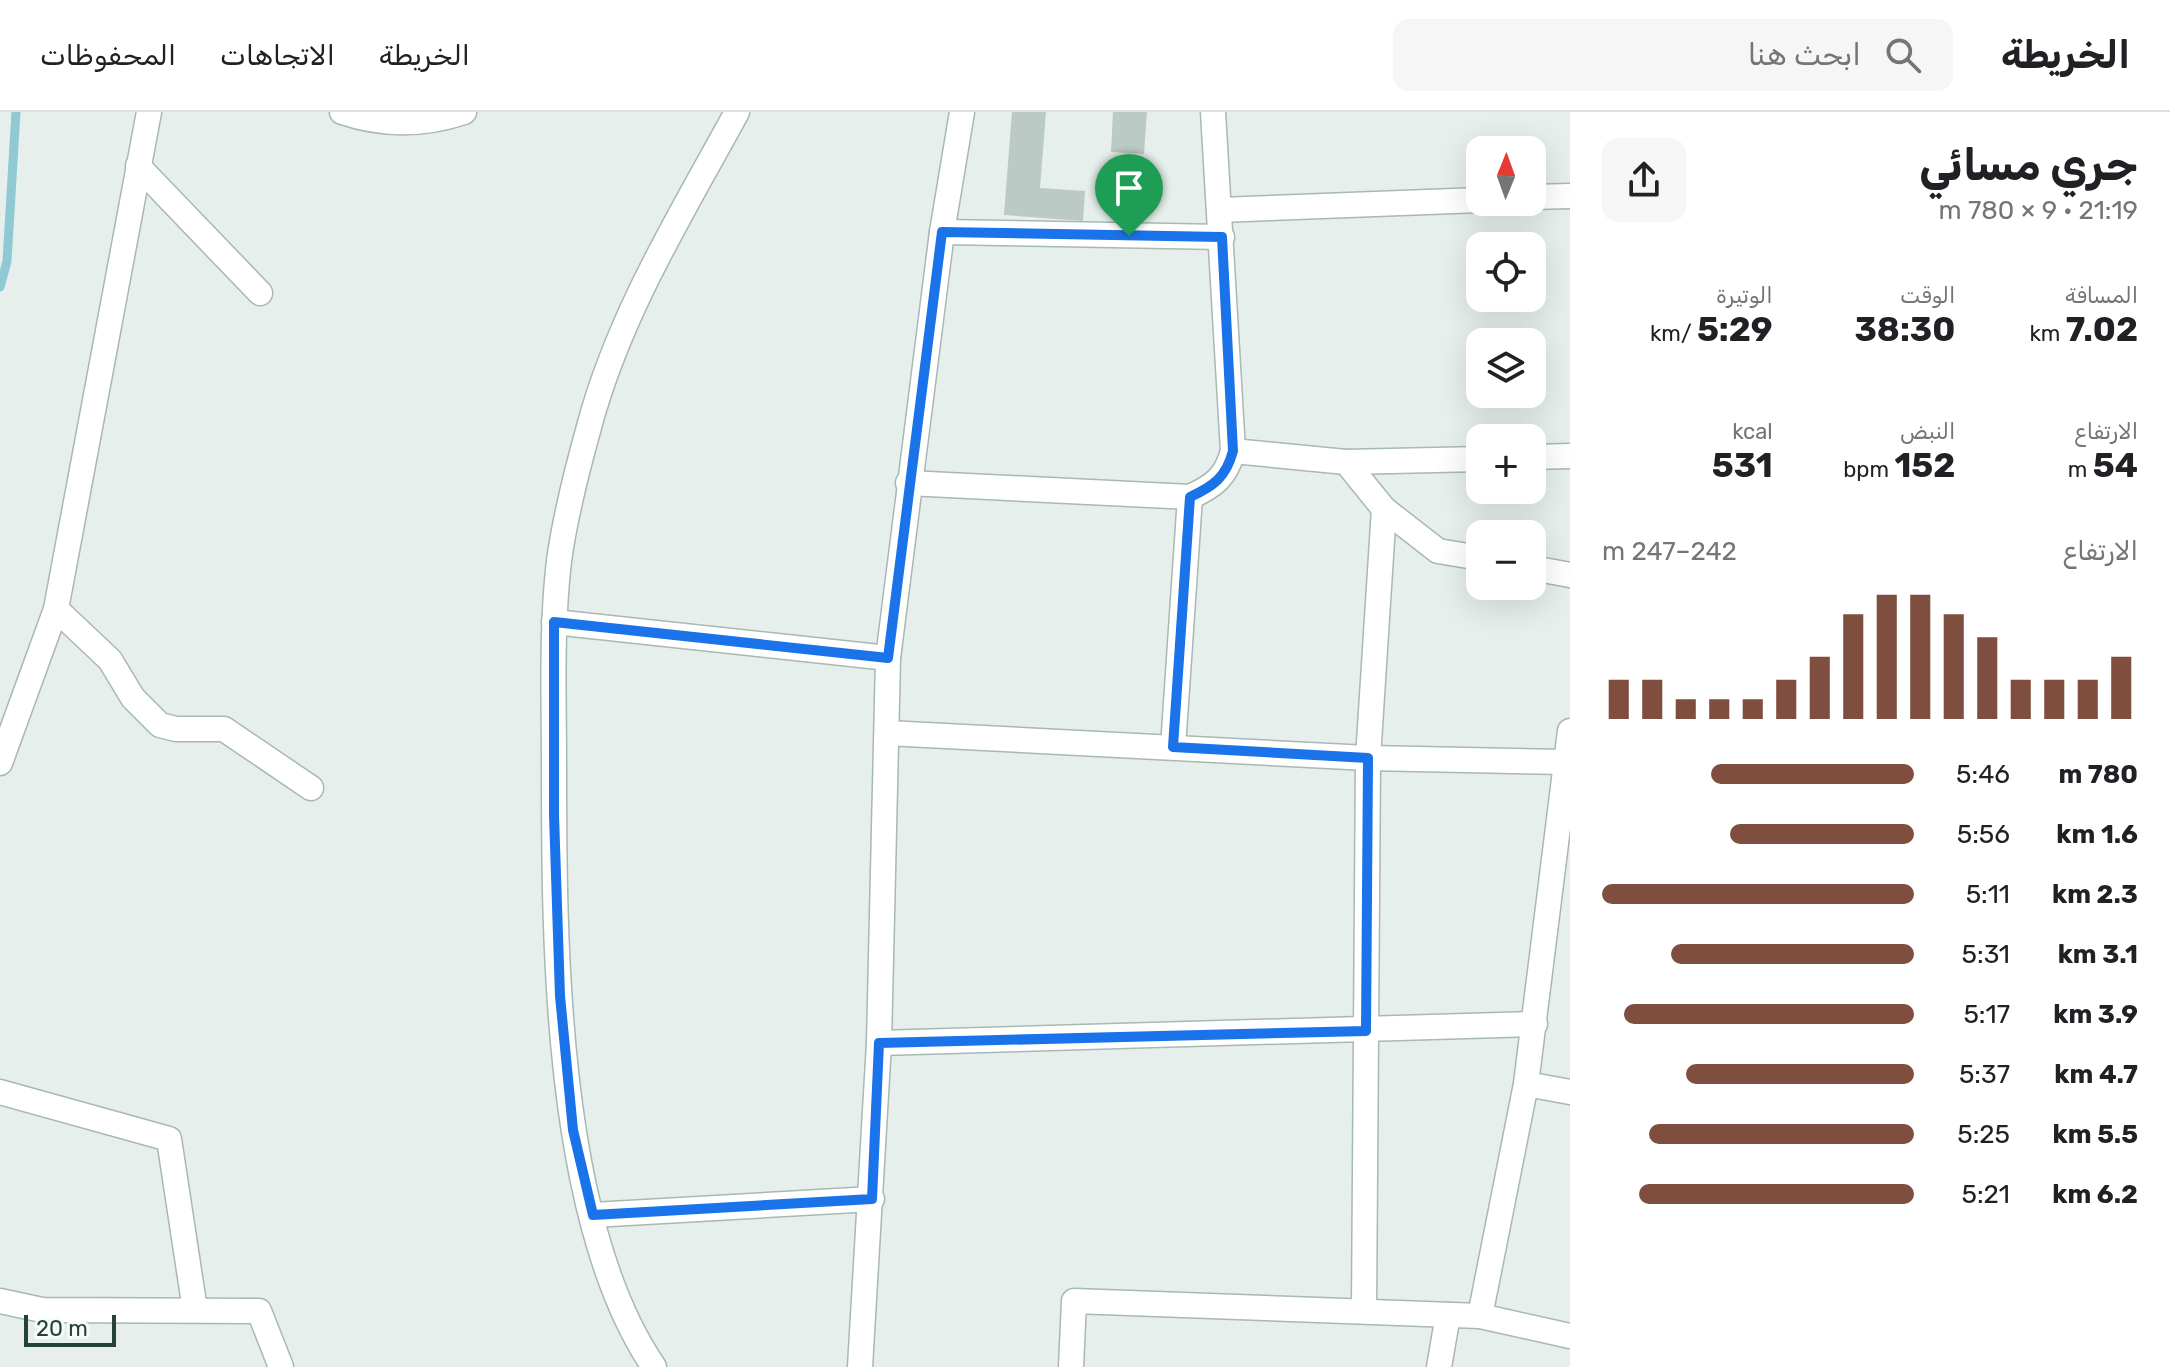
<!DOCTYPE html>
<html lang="ar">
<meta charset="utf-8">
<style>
body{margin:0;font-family:Rubik,"Noto Naskh Arabic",sans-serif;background:#f6f6f6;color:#202124;direction:rtl;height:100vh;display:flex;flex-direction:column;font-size:30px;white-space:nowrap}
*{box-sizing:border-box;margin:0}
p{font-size:26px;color:#757577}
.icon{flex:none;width:44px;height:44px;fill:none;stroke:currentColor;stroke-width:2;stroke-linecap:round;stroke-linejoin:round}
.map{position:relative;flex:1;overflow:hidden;direction:ltr}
.sheet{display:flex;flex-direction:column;background:#fff;width:600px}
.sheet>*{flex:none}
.needle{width:52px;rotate:1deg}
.controls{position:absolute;left:1466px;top:24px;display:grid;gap:16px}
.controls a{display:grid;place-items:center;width:80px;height:80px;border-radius:16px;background:#fff;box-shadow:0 8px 32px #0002;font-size:40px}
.scale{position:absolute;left:24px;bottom:20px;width:92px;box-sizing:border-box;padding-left:8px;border:4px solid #24423a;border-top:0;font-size:22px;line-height:28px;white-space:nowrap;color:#24423a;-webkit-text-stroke:6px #f7fbf9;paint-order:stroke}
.pin{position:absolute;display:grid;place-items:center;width:68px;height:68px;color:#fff;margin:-82px -34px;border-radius:50% 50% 50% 0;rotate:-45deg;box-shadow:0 0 8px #0007}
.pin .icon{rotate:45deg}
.round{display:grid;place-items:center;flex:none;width:84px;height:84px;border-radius:16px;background:#f6f6f6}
.summary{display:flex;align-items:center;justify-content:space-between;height:136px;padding:0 32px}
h1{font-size:44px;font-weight:700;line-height:60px}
.stats{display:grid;grid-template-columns:repeat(3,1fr);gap:12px;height:136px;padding:8px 32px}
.stats div{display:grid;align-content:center}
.stats b{font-size:34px;font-weight:700}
.stats small{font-size:22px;font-weight:400}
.stats p{font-size:22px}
.chart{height:224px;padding:16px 32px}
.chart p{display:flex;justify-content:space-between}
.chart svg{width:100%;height:144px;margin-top:8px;stroke:#7f4e3f;stroke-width:6}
ul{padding:0 32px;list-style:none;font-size:26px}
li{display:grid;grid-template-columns:128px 96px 1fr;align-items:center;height:60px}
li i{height:20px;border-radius:10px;background:#7f4e3f}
header{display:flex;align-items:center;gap:48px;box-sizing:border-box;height:112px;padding:0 40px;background:#fff;border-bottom:2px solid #e0e0e0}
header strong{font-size:38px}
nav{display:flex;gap:44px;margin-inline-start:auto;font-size:28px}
.search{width:560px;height:72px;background:#f6f6f6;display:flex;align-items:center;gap:20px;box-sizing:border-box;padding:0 28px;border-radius:16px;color:#757577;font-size:30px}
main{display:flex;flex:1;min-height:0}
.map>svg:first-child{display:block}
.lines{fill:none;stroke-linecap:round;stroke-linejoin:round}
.stream{stroke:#8ec9d4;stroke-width:9}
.building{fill:#bbcac4}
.minor-casing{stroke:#a8b8b2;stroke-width:27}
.minor{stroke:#fff;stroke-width:24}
.route-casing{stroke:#fff;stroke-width:16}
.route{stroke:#1a73e8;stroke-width:10}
</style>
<header>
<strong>الخريطة</strong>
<div class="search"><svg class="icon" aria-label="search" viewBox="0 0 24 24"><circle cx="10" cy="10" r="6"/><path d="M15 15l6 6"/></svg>ابحث هنا</div>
<nav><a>الخريطة</a><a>الاتجاهات</a><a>المحفوظات</a></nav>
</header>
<main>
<section class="sheet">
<div class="summary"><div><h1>جري مسائي</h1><p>21:19 · 9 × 780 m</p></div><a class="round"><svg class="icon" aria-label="share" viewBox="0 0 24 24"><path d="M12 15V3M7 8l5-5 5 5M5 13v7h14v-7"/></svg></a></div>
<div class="stats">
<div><p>المسافة</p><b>7.02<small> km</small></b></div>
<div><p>الوقت</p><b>38:30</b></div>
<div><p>الوتيرة</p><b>5:29<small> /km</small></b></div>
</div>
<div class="stats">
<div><p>الارتفاع</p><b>54<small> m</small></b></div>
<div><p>النبض</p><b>152<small> bpm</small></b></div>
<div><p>kcal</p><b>531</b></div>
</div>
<div class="chart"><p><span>الارتفاع</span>242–247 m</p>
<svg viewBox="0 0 160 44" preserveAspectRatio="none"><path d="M5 44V32M15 44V32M25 44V38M35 44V38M45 44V38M55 44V32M65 44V25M75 44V12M85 44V6M95 44V6M105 44V12M115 44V19M125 44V32M135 44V32M145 44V32M155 44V25"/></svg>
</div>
<ul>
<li><b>780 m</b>5:46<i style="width:65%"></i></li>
<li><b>1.6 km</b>5:56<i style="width:59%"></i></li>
<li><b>2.3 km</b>5:11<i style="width:100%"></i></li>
<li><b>3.1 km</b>5:31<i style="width:78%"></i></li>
<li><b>3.9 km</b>5:17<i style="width:93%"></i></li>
<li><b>4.7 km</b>5:37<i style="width:73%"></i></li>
<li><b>5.5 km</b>5:25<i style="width:85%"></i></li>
<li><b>6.2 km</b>5:21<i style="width:88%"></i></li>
</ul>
</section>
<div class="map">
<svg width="1570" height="1255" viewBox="0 0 1570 1255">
<rect width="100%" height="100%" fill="#e6efeb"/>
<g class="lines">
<polyline class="stream" points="0,175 7,149 16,0"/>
</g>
<g class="building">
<polygon points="1012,0 1046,0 1040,76 1085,79 1083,109 1004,103"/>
<polygon points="1113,0 1147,0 1144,42 1111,40"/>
</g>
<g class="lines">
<defs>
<g id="minor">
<path d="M342 0C383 14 422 14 464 0"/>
<polyline points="1213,0 1233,339"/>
<polyline points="138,54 260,181"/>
<polyline points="1532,85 1570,84"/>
<polyline points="1220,98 1480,88"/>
<polyline points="942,120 1222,125"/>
<polyline points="1532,345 1570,344"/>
<polyline points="1346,350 1480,347"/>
<path d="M908 371 1190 385C1214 374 1226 365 1233 339L1346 350 1384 397 1438 439 1480 446"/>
<polyline points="1532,456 1570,463"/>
<polyline points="56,497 110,548 133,586 160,613 176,617 224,617 311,676"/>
<polyline points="554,510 888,546"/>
<polyline points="887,621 1368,646 1564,650 1570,655"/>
<polyline points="1173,635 1190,385"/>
<polyline points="0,651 56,497 149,0"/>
<polyline points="879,931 1535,912"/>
<polyline points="1526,972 1570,980"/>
<polyline points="0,980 169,1027 195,1198"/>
<polyline points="593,1103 872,1087"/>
<polyline points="0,1189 42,1198 259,1199 281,1255"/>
<polyline points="1364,1199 1368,646 1384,397"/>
<polyline points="1480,1204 1526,972 1570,619"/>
<path d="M654 1255C554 1109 554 827 554 653 554 585 551 517 559 449 565 404 577 358 589 315 619 202 682 101 737 0"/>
<polyline points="860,1255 879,931 888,546 942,120 962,0"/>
<polyline points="1071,1255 1074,1189 1480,1204 1570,1224"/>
<polyline points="1439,1255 1448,1203"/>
</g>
</defs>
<use href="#minor" class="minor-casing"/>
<use href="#minor" class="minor"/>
</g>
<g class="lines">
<defs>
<path id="route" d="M942 120 1222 125 1233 339C1226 365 1214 374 1190 385L1173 635 1368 646 1366 919 879 931 872 1087 593 1103 573 1018 560 884 554 703V510L888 546Z"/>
</defs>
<use href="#route" class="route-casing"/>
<use href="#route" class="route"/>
</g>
</svg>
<div class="controls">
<a><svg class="needle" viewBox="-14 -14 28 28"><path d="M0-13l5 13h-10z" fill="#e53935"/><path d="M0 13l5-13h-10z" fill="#757577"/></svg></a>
<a><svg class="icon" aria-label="locate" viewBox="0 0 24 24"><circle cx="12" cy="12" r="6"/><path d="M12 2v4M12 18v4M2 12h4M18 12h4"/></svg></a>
<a><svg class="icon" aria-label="layers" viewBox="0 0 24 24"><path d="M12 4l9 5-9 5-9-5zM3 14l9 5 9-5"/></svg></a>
<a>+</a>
<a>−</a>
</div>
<div class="scale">20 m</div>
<div class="pin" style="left:1129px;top:124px;background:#1e9e55"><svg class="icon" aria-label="arrive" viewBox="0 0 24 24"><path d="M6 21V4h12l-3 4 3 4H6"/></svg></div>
</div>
</main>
